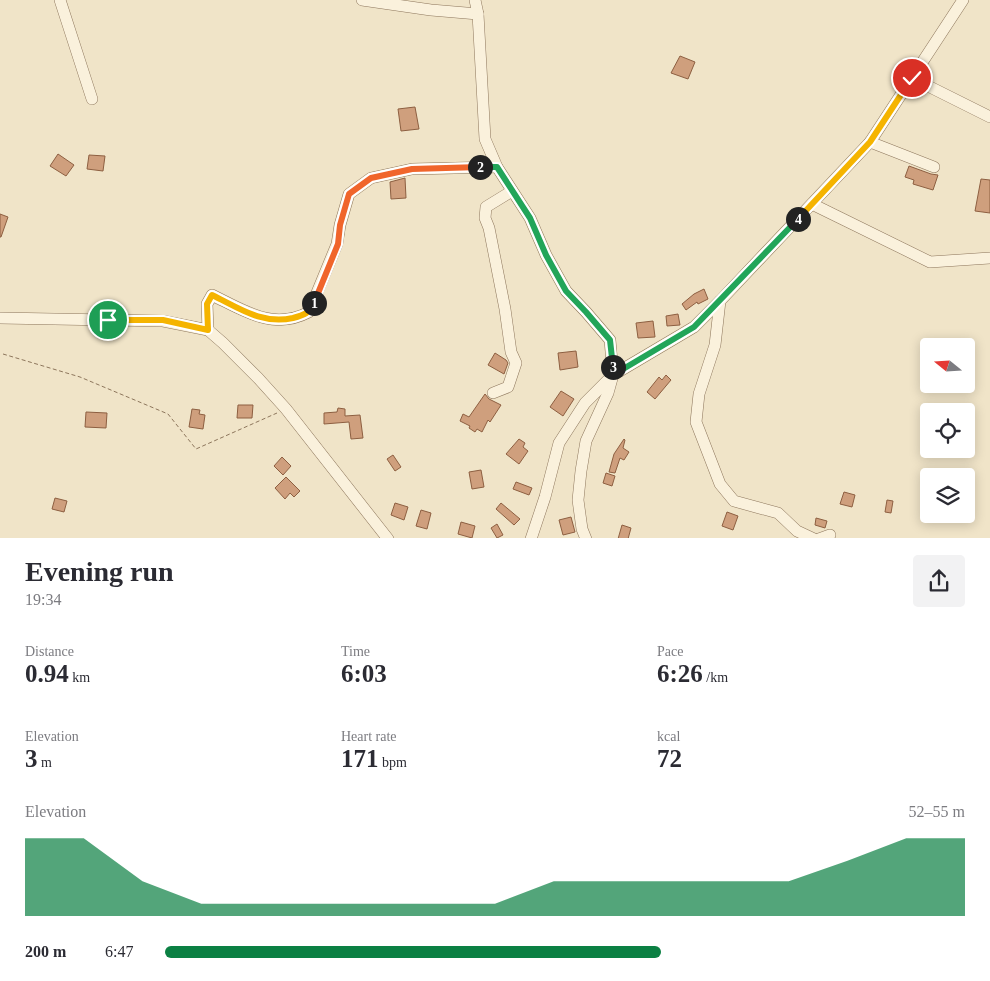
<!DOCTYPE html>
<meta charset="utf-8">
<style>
body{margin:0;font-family:"Times New Roman",serif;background:#f2f2f3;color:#2b2b33;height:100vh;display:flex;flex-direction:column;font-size:19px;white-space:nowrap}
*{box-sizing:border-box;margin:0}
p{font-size:16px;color:#7c7c81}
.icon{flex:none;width:28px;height:28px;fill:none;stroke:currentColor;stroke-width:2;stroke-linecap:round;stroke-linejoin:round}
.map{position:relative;height:538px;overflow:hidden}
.sheet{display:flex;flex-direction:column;background:#fff;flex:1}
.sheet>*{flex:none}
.needle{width:32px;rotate:288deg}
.controls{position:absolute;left:920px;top:338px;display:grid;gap:10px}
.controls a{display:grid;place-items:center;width:55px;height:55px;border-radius:5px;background:#fff;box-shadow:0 2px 12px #0003;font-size:25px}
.pin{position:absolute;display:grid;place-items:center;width:42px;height:42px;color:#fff;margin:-21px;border:2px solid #fff;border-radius:50%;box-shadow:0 1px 5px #0007}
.km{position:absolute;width:25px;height:25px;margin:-12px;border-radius:50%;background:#222;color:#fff;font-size:14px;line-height:25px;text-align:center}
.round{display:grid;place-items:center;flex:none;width:52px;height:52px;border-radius:5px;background:#f2f2f3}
.summary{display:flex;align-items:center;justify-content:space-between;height:85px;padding:0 25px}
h1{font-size:28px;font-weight:700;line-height:38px}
.figures{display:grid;grid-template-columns:repeat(3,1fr);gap:8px;height:85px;padding:5px 25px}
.figures div{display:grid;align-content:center}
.figures b{font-size:25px;font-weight:700}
.figures small{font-size:14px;font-weight:400}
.figures p{font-size:14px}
.chart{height:140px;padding:10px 25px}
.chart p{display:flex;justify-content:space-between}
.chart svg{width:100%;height:90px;margin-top:5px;fill:#0b8043;opacity:.7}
ul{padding:0 25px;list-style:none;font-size:16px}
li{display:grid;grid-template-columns:80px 60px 1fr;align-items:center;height:38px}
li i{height:12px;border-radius:6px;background:#0b8043}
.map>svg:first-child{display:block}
.building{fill:#cf9f7d;stroke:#8d5f41}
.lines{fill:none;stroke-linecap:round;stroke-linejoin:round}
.minor-casing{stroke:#8d765c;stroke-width:12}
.path{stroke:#8d765c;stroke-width:1;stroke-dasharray:4 2.5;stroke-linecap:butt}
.minor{stroke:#faf1dc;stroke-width:11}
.split-1-casing{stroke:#fff;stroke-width:10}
.split-2-casing{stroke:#fff;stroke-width:10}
.split-3-casing{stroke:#fff;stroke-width:10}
.split-4-casing{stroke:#fff;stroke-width:10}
.split-5-casing{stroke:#fff;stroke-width:10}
.split-1{stroke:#f5b400;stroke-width:6}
.split-2{stroke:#f0652b;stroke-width:6}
.split-3{stroke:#22a559;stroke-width:6}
.split-4{stroke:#22a559;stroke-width:6}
.split-5{stroke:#f5b400;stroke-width:6}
</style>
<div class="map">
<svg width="990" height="539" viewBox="0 0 990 539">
<rect width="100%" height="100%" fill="#f0e4c8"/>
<g class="building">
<polygon points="680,56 695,62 688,79 671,73"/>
<polygon points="415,107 419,129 401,131 398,109"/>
<polygon points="58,154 74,165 66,176 50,166"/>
<polygon points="89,155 105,156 103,171 87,169"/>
<polygon points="909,166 931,174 938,175 933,190 913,184 914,180 905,177"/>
<polygon points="405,178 406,198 391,199 390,182"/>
<polygon points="981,179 990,180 990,213 975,211"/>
<polygon points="0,214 8,217 1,237 0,237"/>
<polygon points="704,289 708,299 698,304 697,302 686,310 682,304 694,294"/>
<polygon points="678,314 680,325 667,326 666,316"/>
<polygon points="653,321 655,337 638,338 636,323"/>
<polygon points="576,351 578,367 560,370 558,353"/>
<polygon points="495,353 506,360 508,363 504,374 488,365"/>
<polygon points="666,375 671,380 655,399 647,392 659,377 662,380"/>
<polygon points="561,391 574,399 563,416 550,407"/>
<polygon points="485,394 489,399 501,405 490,422 488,420 482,432 477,429 475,432 469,428 470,426 460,421 463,414 469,417"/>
<polygon points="238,405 253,405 252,418 237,418"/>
<polygon points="338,408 345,409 345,416 360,415 363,438 351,439 349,422 324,424 324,413 337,412"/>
<polygon points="192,409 200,410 199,414 205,415 203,429 189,427"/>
<polygon points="86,412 107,413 106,428 85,427"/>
<polygon points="519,439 525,443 523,447 528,451 519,464 506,454"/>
<polygon points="624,439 625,440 623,448 629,452 624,460 620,458 615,473 609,472 614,454"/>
<polygon points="393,455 401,467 395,471 387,459"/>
<polygon points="282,457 291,466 283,475 274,466"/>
<polygon points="481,470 484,487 472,489 469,472"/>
<polygon points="606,473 615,476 612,486 603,483"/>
<polygon points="286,477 300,491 294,497 290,493 285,499 275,488"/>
<polygon points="516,482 532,488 529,495 513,489"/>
<polygon points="844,492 855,495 852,507 840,504"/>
<polygon points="55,498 67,501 64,512 52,509"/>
<polygon points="887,500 893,501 891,513 885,512"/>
<polygon points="395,503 408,507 404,520 391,515"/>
<polygon points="501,503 520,519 514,525 496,509"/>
<polygon points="421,510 431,513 427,529 416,526"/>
<polygon points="727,512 738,516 733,530 722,526"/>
<polygon points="571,517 575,532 563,535 559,520"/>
<polygon points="816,518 827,521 825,528 815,525"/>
<polygon points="461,522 475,526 472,538 458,534"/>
<polygon points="497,524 503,535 497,538 491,528"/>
<polygon points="622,525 631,528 628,539 618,539"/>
</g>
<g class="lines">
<defs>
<g id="minor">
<polyline points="60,0 92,99"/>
<polyline points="362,0 431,10 478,14"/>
<polyline points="475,0 478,14 485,139 497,167 530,218 546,255 566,291 586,312 610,340 613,375 608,393 586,441 581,471 578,500 582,529 586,539"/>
<polyline points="912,78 990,117"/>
<polyline points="870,142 934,167"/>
<polyline points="812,204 930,262 990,258"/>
<polyline points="720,301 715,345 699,394 696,422 720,484 734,501 778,513 797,531 814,539"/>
<polyline points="0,318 163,321 208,330 223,343 258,378 286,409 388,539"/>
<path d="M208 330 207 304 212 295C245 311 273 331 309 312L337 244 340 225 349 194 371 178 412 169 497 167"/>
<polyline points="493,393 508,387 516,363 511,352 505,309 489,228 485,218 486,207 512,191"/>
<polyline points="531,539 545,497 559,443 585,403 613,375 694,327 720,301 870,142 963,0"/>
<polyline points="819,539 830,535"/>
</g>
</defs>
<use href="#minor" class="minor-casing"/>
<polyline class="path" points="3,354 80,377 168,414 196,449 277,413"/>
<use href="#minor" class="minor"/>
</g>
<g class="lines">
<defs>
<path id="split-1" d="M108 320H163L208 330 207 304 212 295C239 308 262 325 293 318 304 315 310 313 314 303"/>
<polyline id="split-2" points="314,303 338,244 340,225 349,194 371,178 412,169 480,167"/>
<polyline id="split-3" points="480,167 497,167 530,218 546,255 566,291 586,312 610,340 613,367"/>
<polyline id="split-4" points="613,367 613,375 694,327 798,219"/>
<polyline id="split-5" points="798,219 870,142 912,78"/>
</defs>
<use href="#split-1" class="split-1-casing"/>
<use href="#split-2" class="split-2-casing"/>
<use href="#split-3" class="split-3-casing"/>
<use href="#split-4" class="split-4-casing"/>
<use href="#split-5" class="split-5-casing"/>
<use href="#split-1" class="split-1"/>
<use href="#split-2" class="split-2"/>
<use href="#split-3" class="split-3"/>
<use href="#split-4" class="split-4"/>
<use href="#split-5" class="split-5"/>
</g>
</svg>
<div class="controls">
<a><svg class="needle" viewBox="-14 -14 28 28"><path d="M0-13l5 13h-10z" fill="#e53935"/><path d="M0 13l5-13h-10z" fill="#7c7c81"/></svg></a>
<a><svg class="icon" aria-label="locate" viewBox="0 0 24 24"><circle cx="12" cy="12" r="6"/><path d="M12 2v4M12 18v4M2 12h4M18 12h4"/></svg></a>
<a><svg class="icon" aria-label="layers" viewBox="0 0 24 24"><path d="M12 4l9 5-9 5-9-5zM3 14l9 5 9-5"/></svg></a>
</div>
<div class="pin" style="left:108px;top:320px;background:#1e9e55"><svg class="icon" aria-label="arrive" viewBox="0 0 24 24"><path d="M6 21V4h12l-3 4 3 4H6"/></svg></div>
<div class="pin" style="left:912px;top:78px;background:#d93025"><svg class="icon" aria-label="check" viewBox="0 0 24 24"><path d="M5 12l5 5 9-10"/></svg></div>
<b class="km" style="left:314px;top:303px">1</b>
<b class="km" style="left:480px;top:167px">2</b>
<b class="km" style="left:613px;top:367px">3</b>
<b class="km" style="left:798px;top:219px">4</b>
</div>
<section class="sheet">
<div class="summary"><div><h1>Evening run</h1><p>19:34</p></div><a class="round"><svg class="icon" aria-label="share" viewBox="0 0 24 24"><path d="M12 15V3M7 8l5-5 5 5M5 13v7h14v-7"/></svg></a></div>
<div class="figures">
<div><p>Distance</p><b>0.94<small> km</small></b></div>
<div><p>Time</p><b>6:03</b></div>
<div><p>Pace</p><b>6:26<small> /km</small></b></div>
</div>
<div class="figures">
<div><p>Elevation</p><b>3<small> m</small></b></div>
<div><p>Heart rate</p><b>171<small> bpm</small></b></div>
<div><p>kcal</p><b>72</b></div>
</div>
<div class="chart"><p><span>Elevation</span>52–55 m</p>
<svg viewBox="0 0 160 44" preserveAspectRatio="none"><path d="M0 44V6L10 6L20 27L30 38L40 38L50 38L60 38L70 38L80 38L90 27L100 27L110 27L120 27L130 27L140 17L150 6L160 6V44z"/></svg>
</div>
<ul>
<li><b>200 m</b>6:47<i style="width:62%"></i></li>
</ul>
</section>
